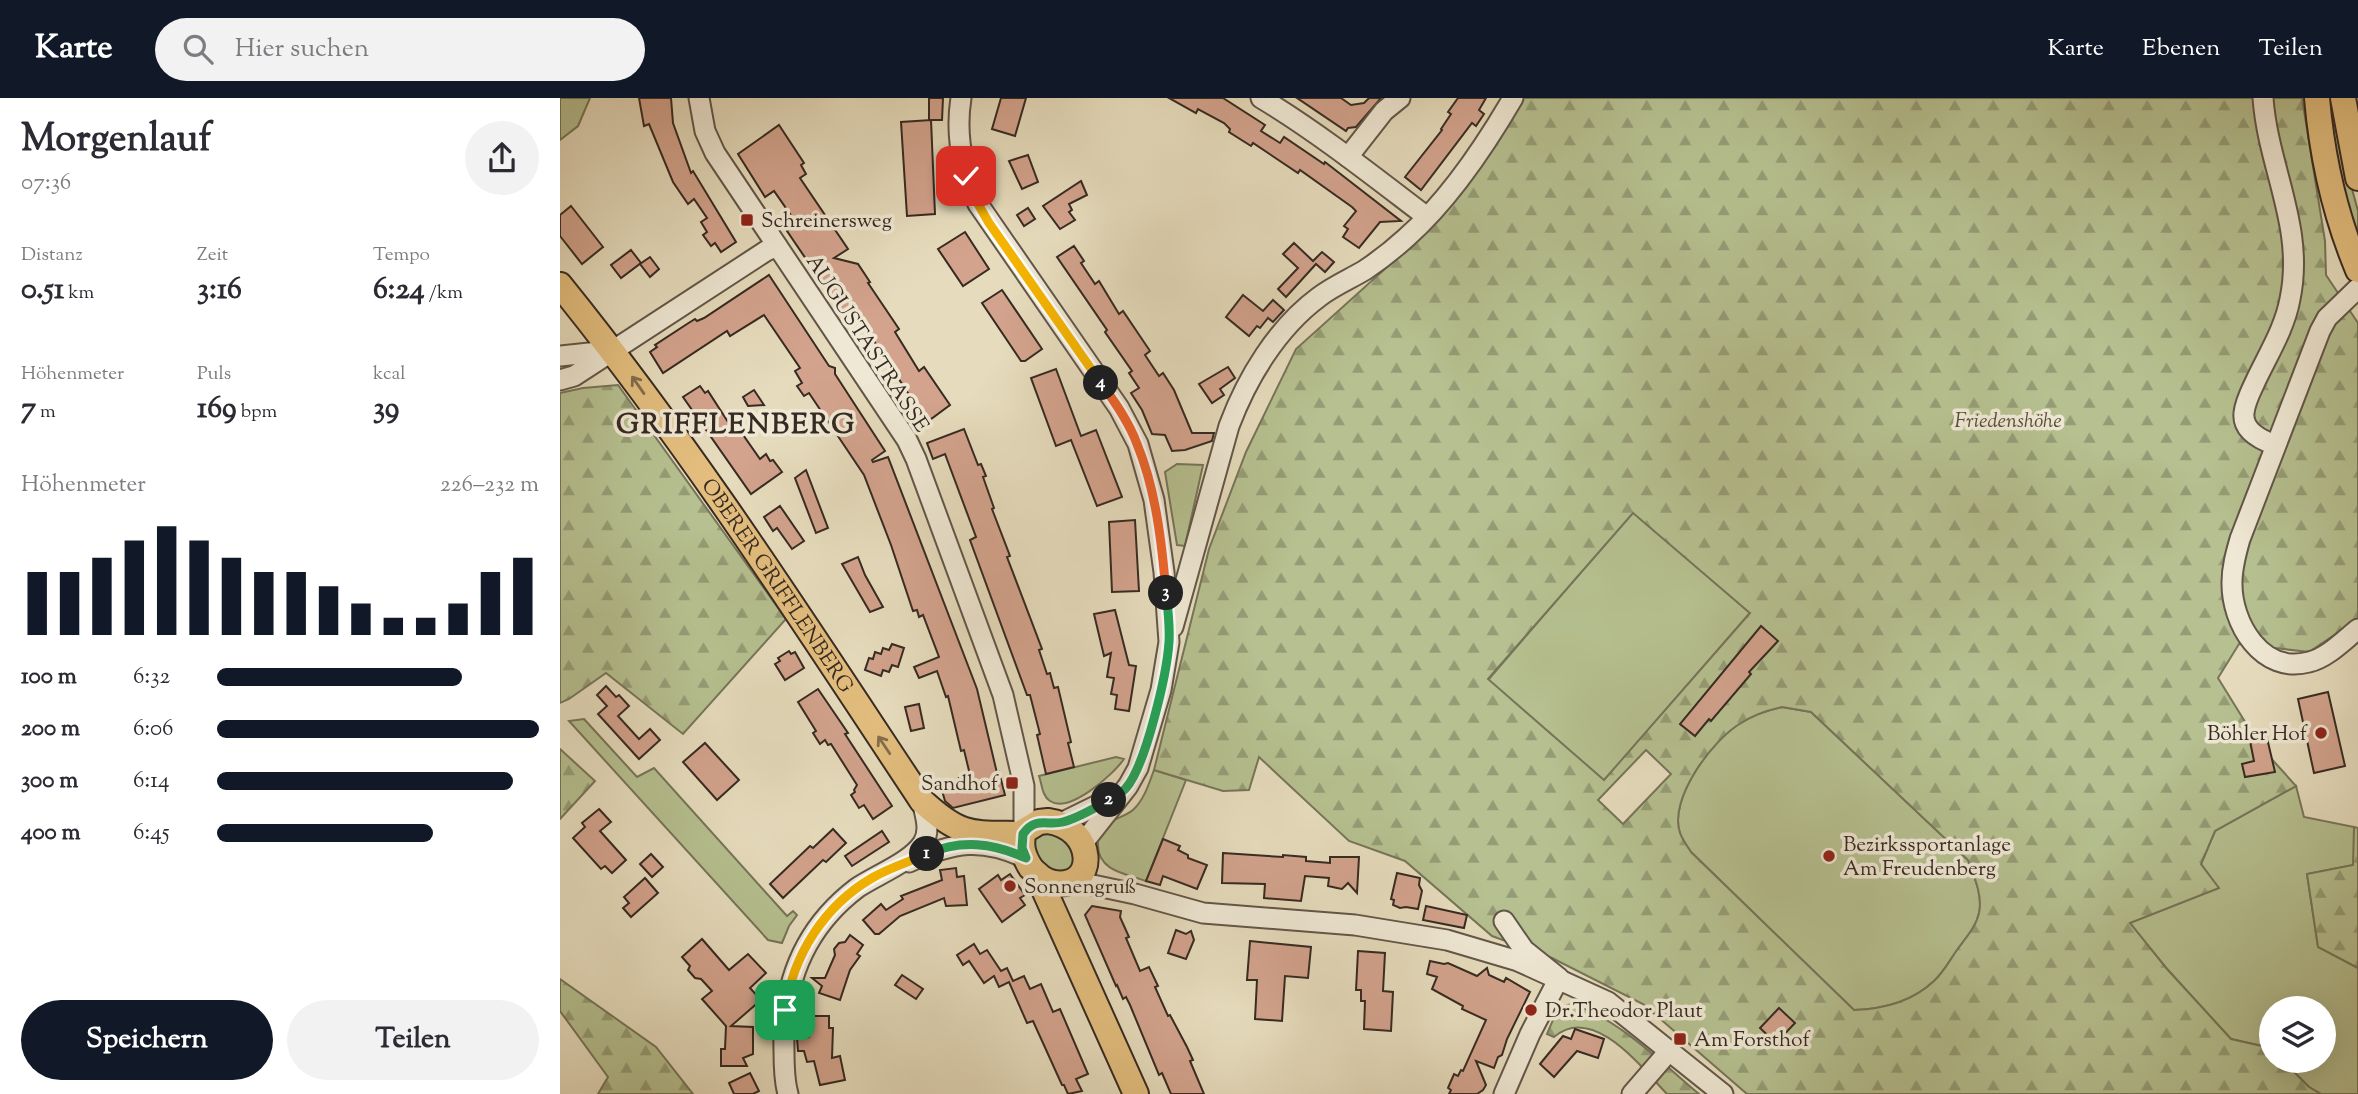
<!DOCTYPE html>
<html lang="de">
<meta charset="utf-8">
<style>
body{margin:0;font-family:"Sorts Mill Goudy",serif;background:#f2f2f3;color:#2b2b33;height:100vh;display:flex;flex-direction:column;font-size:26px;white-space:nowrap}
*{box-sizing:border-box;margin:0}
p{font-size:23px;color:#7c7c81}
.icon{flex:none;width:38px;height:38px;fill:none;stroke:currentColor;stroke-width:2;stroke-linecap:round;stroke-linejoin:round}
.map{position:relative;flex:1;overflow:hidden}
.sheet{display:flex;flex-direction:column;background:#fff;width:560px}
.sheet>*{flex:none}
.controls{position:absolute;left:1699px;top:898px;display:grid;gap:14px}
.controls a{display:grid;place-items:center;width:77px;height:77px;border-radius:50%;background:#fff;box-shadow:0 7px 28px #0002;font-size:35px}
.pin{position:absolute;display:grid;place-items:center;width:60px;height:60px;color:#fff;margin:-30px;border-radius:14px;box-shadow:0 4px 10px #0006}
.km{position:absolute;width:35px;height:35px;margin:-18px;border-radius:50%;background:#222;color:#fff;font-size:19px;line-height:35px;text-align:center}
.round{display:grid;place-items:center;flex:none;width:74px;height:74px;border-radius:37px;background:#f2f2f3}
.overview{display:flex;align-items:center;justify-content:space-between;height:119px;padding:0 21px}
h1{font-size:38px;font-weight:700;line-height:52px}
.metrics{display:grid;grid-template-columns:repeat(3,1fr);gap:10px;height:119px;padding:7px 21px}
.metrics div{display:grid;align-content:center}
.metrics b{font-size:30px;font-weight:700}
.metrics small{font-size:19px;font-weight:400}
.metrics p{font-size:19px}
.chart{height:196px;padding:14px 21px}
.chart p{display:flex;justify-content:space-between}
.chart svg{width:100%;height:126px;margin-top:7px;stroke:#111827;stroke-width:6}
.primary-button{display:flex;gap:14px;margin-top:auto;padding:14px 21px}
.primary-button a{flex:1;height:80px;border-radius:42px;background:#111827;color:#fff;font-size:28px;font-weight:700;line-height:80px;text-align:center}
.primary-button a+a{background:#f2f2f3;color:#2b2b33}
ul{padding:0 21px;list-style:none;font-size:23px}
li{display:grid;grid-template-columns:112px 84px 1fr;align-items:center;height:52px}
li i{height:18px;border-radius:9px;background:#111827}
header{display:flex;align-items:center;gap:42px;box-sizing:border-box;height:98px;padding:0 35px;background:#111827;color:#fff}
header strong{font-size:33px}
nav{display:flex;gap:38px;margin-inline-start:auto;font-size:24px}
.search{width:490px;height:63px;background:#f2f2f3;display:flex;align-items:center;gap:18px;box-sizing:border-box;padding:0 24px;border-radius:38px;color:#7c7c81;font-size:26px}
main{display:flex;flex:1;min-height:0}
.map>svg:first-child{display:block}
.green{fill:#b6c090;stroke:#767559;stroke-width:2}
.forest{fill:url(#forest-firs);stroke:#767559;stroke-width:2;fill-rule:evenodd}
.building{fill:#d3a38d;stroke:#362a22;stroke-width:2}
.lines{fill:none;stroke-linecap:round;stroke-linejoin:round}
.minor-casing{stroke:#625649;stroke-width:23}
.major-casing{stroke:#362a22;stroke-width:28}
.minor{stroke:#efe8d4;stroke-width:19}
.major{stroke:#e3be7e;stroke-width:24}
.oneway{stroke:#846d4b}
.split-1-casing{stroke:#fff;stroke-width:14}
.split-2-casing{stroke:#fff;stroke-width:14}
.split-3-casing{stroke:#fff;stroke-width:14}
.split-4-casing{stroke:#fff;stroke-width:14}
.split-5-casing{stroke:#fff;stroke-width:14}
.split-1{stroke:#f5b400;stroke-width:9}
.split-2{stroke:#22a559;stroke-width:9}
.split-3{stroke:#22a559;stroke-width:9}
.split-4{stroke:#f0652b;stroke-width:9}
.split-5{stroke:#f5b400;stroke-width:9}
.poi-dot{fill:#8f2418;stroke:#efe8d4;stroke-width:2.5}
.labels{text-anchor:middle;stroke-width:7;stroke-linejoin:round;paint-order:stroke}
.poi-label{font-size:21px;fill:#362a22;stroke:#efe8d4;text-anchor:start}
.street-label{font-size:21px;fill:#362a22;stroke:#efe8d4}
.park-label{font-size:21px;font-style:italic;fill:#56503e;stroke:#efe8d4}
.district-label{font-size:28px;font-weight:bold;letter-spacing:2px;fill:#362a22;stroke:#efe8d4}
</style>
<header>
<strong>Karte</strong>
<div class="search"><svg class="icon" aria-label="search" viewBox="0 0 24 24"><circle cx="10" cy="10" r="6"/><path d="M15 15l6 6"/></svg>Hier suchen</div>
<nav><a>Karte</a><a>Ebenen</a><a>Teilen</a></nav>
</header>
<main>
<section class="sheet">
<div class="overview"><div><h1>Morgenlauf</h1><p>07:36</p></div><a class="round"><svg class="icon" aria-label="share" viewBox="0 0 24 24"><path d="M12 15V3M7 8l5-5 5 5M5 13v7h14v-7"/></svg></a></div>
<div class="metrics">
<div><p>Distanz</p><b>0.51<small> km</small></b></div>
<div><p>Zeit</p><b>3:16</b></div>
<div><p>Tempo</p><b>6:24<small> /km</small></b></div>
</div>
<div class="metrics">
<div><p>Höhenmeter</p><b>7<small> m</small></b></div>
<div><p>Puls</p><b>169<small> bpm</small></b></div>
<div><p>kcal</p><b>39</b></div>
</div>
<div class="chart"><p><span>Höhenmeter</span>226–232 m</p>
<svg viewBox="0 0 160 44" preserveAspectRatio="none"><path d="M5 44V22M15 44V22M25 44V17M35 44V11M45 44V6M55 44V11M65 44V17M75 44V22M85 44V22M95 44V27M105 44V33M115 44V38M125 44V38M135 44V33M145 44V22M155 44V17"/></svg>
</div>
<ul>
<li><b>100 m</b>6:32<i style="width:76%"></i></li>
<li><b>200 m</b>6:06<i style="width:100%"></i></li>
<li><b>300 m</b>6:14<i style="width:92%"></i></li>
<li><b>400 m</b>6:45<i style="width:67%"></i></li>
</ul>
<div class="primary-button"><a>Speichern</a><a>Teilen</a></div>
</section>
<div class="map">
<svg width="1798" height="996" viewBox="0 0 1798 996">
<defs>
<pattern id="forest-firs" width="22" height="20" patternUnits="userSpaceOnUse" patternTransform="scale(1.75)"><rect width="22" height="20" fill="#b6c090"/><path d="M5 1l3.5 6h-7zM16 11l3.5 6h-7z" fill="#959c75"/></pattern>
</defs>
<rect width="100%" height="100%" fill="#e6dcbd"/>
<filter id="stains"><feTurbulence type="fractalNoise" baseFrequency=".00286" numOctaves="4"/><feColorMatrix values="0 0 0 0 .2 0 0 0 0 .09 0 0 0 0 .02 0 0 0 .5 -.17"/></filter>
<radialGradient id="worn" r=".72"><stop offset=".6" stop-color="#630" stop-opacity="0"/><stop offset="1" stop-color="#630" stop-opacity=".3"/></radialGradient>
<g class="green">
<polygon points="0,0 30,0 18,28 0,42"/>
<polygon points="1767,0 1774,0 1784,62 1798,113 1798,147 1786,110"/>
<polygon points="617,366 643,367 625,448 617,447 605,374"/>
<polygon points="1073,414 1190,515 1044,683 928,582"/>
<path d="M1222 609 1251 614 1408 762C1414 778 1423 798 1419 815 1416 830 1405 841 1397 852 1390 862 1383 875 1374 883 1352 904 1323 911 1294 912L1131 754C1127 748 1122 741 1120 735 1108 701 1153 641 1181 625 1193 617 1208 612 1222 609Z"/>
<polygon points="24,621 77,679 94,670 227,818 233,813 237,817 229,828 222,845 208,842 9,623"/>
<path d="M556 659 564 661C553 677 509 716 490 703 482 698 482 686 479 678Z"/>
<path d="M594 672 626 682 586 783C566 776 538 773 538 747 537 740 540 732 546 727 553 720 566 719 574 711 585 700 589 685 594 672Z"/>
<polygon points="1736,688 1744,719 1794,729 1794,767 1747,776 1758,848 1798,870 1798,996 1761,996 1749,989 1723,963 1764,962 1764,910 1712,910 1711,950 1671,941 1607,871 1569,825 1658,790 1641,766 1655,733"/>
<polygon points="480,732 509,737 515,770 499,778 477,764 472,742"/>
</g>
<g class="forest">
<path d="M963 0H1742L1765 143 1766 177 1798 225V521L1749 554 1679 546 1658 580 1700 648 1736 688 1655 733 1641 766 1659 790 1570 825 1607 871 1671 941 1711 950 1712 962 1723 963 1749 989 1761 996H1187L1083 906 992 860 932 838 845 763 789 743 699 659 689 692 663 693 594 672 649 451 686 354 736 251 876 125 936 47ZM1073 415 1190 515 1044 682 928 581ZM1222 609 1251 614 1408 762C1414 778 1423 798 1419 815 1416 829 1405 841 1397 852 1390 862 1383 875 1374 883 1352 904 1323 911 1294 912L1131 754C1127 748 1122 741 1120 735 1108 701 1153 641 1181 625 1193 617 1208 612 1222 609ZM1086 652 1111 676 1063 726 1038 702Z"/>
<polygon points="58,287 226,521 123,636 46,575 9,601 0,605 0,295 23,290"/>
<polygon points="0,651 35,683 0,721"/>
<polygon points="1794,729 1798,730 1798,870 1758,849 1747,776 1793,767"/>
<polygon points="0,881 96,949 133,996 38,996 48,979 0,913"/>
<path d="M1011 906C1057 919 1103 966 1139 996H1107C1082 970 1033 905 994 939L987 936C993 922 996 910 1011 906Z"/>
</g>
<g class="building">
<polygon points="79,0 111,0 113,25 131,75 133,73 176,144 161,154 155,145 151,148 143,137 147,134 141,124 147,120 134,101 128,106 113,84 89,26 84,28"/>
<polygon points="369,0 383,0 382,22 369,22"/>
<polygon points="441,0 466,0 455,38 432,31"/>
<polygon points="609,0 663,0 705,27 701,33 720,45 724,39 764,66 765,64 841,123 820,124 799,150 783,139 788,131 784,128 796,113 792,109 740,72 738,75 693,45 691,48 669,34 670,31 664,25 638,11 636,15"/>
<polygon points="737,0 781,0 791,7 804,5 809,0 821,0 796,29 788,30 786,33"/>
<polygon points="898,0 926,0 919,12 924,16 916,28 912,25 861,92 845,79 882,32 881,31 891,16 888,14"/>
<polygon points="371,22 375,116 347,118 341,24"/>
<polygon points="219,27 244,65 241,67 246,76 240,80 288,151 274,160 298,166 310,184 308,185 339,231 335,234 359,273 364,269 390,307 367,324 291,208 282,214 227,133 237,126 214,93 205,99 178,56"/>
<polygon points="468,57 478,84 462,91 449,63"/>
<polygon points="521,83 527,97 509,106 512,112 509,114 515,122 500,131 483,108"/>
<polygon points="11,108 43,149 22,166 0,138 0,117"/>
<polygon points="468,110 475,121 464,128 457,117"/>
<polygon points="405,134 429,171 403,188 378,151"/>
<polygon points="734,145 753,163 762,154 774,164 765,174 756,166 726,199 718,191 738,170 723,156"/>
<polygon points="514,148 524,163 521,165 535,186 539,183 559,216 563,213 590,253 585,257 599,278 603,275 614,292 632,335 654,335 652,343 625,352 612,353 605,337 592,336 582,312 571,295 579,290 569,275 572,273 545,234 547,232 497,159"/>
<polygon points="71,152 81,165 61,180 51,167"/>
<polygon points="90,159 99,171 90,179 80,166"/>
<polygon points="209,177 269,268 275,270 275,276 325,353 312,362 313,364 328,359 417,591 437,675 439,674 445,697 393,710 385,703 381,689 400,684 399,680 410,677 404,652 401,653 388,598 386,599 377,573 359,580 354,569 379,559 363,517 359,519 357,512 353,513 331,447 304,377 249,295 244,298 237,288 242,285 235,273 240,270 204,217 170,238 167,233 103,275 90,254 97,249 95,247 127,226 135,221 137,223 144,220"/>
<polygon points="442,192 482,251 465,263 461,263 422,205"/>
<polygon points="683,197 703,213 713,202 724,212 713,224 708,220 700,230 697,228 689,238 666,219"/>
<polygon points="668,269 675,280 660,291 664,297 652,305 639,286"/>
<polygon points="496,271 521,338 536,332 562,399 537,408 511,342 496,348 471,280"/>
<polygon points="140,288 145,295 148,293 170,327 174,324 200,361 206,356 210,363 213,362 222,374 191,396 123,299"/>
<polygon points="194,292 204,307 188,308 183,299"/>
<polygon points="404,331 418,367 421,366 426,378 423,379 434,410 432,411 450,458 447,459 482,551 479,552 487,576 490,575 494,590 498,589 511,644 508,645 514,669 486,676 477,637 480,636 470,597 467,597 410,442 416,439 385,356 373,361 367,345"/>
<polygon points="246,372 268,430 256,435 235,380"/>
<polygon points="220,408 244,443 232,451 217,430 213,433 204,419"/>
<polygon points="575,422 579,493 552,494 549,424"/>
<polygon points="298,459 305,477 323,509 310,514 282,466"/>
<polygon points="555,512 569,567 576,568 569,613 555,611 557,597 551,596 554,580 547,579 551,555 544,558 534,516"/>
<polygon points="1201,528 1218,543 1189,574 1191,576 1151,623 1149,621 1135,638 1120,626"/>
<polygon points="332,546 344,550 338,569 332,567 329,574 323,572 321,578 305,572 309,560 313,561 315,554 321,556 323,550 329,552"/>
<polygon points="229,553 231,556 235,554 244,570 225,582 215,566 220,563 218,560"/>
<polygon points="46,588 56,599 59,597 69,608 58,618 79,641 90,631 100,642 79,661 38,616 47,608 37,597"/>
<polygon points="258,591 288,635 285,636 332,708 313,721 304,707 299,710 291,697 295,694 294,692 297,687 271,646 268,647 265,642 260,646 253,635 256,633 238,604"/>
<polygon points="1768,594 1785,668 1754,675 1738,601"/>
<polygon points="359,606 364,630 351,633 345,609"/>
<polygon points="1707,640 1715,674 1685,679 1682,666 1694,663 1690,643"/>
<polygon points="145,645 179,682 157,702 123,664"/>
<polygon points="39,711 51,724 40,733 66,762 52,775 45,768 41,771 13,740 25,729 22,725"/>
<polygon points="273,731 286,745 266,764 263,762 223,800 210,786 250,748 253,750"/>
<polygon points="322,733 329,744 292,768 285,758"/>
<polygon points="603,741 620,748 618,752 628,757 628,760 647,767 637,791 603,778 600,787 586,783"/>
<polygon points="663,755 723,759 723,757 746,759 746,763 770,765 770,759 799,759 797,795 788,785 782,791 777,790 768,788 769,780 745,778 741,803 704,800 705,786 662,785"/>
<polygon points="91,756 103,769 92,779 80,766"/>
<polygon points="396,770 397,779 404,778 407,807 386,808 384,800 340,818 319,836 315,836 303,822 321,806 326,812 343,801 341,798 382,782 380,772"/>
<polygon points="837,775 860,780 859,787 862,793 858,811 846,809 840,810 833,807 834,802 831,801"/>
<polygon points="450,776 465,797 460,800 465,807 442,824 419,791 438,777 441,782"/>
<polygon points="85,780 98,795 71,819 63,810 69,805 64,799"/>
<polygon points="532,808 561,813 560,819 569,839 566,840 580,873 589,869 598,888 595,889 608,918 610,917 627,949 633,962 630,963 644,996 611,996 602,975 599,977 570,907 566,899 563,901 557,887 556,888 525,817"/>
<polygon points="866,808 907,817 904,830 863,822"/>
<polygon points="616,832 626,836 631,833 634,842 626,861 608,855"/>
<polygon points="290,837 303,847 297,856 300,858 290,872 280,902 259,895 262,888 252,880 265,880 275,857 274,851 279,845 285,844"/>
<polygon points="142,841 169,872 188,856 206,875 190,890 201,902 171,928 193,929 193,956 183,960 187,968 161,968 161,951 165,951 166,928 142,901 152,893 141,881 135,880 128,872 130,868 122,859"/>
<polygon points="690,843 751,849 748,880 725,878 722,923 695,921 697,882 687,882"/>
<polygon points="414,846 420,856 427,852 441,873 447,870 453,883 464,878 470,891 481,886 493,914 500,911 528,976 516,981 522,993 508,996 504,987 502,987 473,923 467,925 449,884 439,889 434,878 424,885 409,863 403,867 397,857"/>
<polygon points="798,853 825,855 823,893 833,894 831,933 804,931 805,903 801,903 801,892 796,892"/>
<polygon points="870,863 884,866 888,865 917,878 927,870 929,877 944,884 946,880 970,894 947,941 942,957 938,959 934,970 916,963 926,987 923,992 917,996 889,996 891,992 888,990 894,976 898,978 901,972 903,973 926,922 902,911 903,908 872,891 877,879 867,876"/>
<polygon points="342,877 363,891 356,901 335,887"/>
<polygon points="1219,910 1235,925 1216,945 1200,930"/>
<polygon points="253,918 269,918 269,930 273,930 272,960 280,958 285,982 260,987 254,963 247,964 244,953 238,953 237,940 249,939 250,925 253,925"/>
<polygon points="1015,931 1044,941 1038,960 1017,953 994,979 980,966 1003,938 1011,941"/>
<polygon points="190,975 199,993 193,996 174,996 169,985"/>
</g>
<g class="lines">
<defs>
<g id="minor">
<polyline points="139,0 145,33 155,55 347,342 356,361 443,597 464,688 464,733"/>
<path d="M401 0C395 38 402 72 418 106L559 310 578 346 594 402 604 474 609 544 601 592 578 670 568 688 523 745"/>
<path d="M701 0C759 35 813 78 867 119"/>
<path d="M1703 0C1708 70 1745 129 1730 201 1725 229 1709 255 1697 280 1692 291 1685 303 1684 315 1682 333 1701 342 1715 347"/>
<polyline points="788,59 824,13 840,0"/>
<path d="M1798 190 1767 220 1760 233 1680 441C1676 455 1672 469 1672 484 1671 525 1702 577 1749 564 1767 560 1784 542 1798 531"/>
<polyline points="0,258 48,253"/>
<polyline points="0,282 14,278 206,153 217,148"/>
<path d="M613 529 669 328C687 280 717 230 759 199 773 188 790 181 805 172 820 162 834 151 847 139 889 102 925 48 953 0"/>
<polyline points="501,725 556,698"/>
<path d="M349 764C394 744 421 739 466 760"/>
<polyline points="514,783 575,796 643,815 795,827 887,842 958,863 1048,904 1163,996"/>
<polyline points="944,823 964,852 999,880 970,936 944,996"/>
<path d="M228 996C224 982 224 967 224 953 222 887 243 831 297 790 316 777 351 764 363 745 371 732 365 717 362 703"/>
<polyline points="1072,996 1110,952"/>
</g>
<g id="major">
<path d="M1757 0C1762 59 1775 117 1798 172"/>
<polyline points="1783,0 1798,80"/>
<path id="s1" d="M0 187C132 350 246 528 362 703 402 740 412 735 463 736"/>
<path d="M488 723C535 729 539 791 494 785 484 783 477 777 471 770 463 758 460 747 464 733L479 724Z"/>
<polyline points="477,776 576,996"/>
</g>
</defs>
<use href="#minor" class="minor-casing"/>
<use href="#major" class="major-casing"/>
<use href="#minor" class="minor"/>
<use href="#major" class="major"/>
</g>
<defs><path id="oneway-shaft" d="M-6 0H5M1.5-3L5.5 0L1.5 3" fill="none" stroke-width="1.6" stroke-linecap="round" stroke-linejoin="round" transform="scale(1.75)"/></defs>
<g class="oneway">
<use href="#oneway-shaft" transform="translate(78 287) rotate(-125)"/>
<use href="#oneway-shaft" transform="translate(324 647) rotate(-124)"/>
</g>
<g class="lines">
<defs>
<path id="split-1" d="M225 912C233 857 264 808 312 780 329 770 349 764 367 756"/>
<path id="split-2" d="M367 756C401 741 433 745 466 760L462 750 463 736C476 718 487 728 503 724 518 720 535 710 549 702"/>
<path id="split-3" d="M549 702C555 698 562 695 566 690 586 667 607 575 609 544 610 528 608 511 606 495"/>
<path id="split-4" d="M541 285C555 304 569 324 577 346 596 392 602 446 606 495"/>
<polyline id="split-5" points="406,78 418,106 429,125 541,285"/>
</defs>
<use href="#split-1" class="split-1-casing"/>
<use href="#split-2" class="split-2-casing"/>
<use href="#split-3" class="split-3-casing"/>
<use href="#split-4" class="split-4-casing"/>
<use href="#split-5" class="split-5-casing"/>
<use href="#split-1" class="split-1"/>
<use href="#split-2" class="split-2"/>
<use href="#split-3" class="split-3"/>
<use href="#split-4" class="split-4"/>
<use href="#split-5" class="split-5"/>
</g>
<g class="poi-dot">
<rect x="180" y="115" width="14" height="14" rx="3.5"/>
<circle cx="1761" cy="635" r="7"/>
<rect x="445" y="678" width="14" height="14" rx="3.5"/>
<circle cx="1269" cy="758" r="7"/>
<circle cx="450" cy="788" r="7"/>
<circle cx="971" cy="912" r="7"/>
<rect x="1113" y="934" width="14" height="14" rx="3.5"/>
</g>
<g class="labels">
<g class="poi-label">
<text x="201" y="129">Schreinersweg</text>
<text x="1747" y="642" text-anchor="end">Böhler Hof</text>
<text x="438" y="692" text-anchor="end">Sandhof</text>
<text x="1283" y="753">Bezirkssportanlage<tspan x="1283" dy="24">Am Freudenberg</tspan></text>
<text x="464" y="795">Sonnengruß</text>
<text x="985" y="919">Dr.Theodor Plaut</text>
<text x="1134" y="948">Am Forsthof</text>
</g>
<g class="street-label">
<text transform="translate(308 245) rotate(57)" y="7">AUGUSTASTRASSE</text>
<text dy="7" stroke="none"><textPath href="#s1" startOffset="371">OBERER GRIFFLENBERG</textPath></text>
</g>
<g class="park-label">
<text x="1448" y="329">Friedenshöhe</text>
</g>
<g class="district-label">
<text x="176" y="335">GRIFFLENBERG</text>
</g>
</g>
<rect width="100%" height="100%" filter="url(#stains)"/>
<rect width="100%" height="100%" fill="url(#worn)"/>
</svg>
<div class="controls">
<a><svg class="icon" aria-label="layers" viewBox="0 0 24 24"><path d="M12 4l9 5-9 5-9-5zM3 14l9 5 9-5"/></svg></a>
</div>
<div class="pin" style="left:225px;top:912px;background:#1e9e55"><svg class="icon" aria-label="arrive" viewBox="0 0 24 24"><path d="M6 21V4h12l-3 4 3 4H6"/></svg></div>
<div class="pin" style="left:406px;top:78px;background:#d93025"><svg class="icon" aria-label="check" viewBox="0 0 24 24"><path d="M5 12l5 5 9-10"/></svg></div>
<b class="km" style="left:367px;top:756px">1</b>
<b class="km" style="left:549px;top:702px">2</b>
<b class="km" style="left:606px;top:495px">3</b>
<b class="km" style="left:541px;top:285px">4</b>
</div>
</main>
